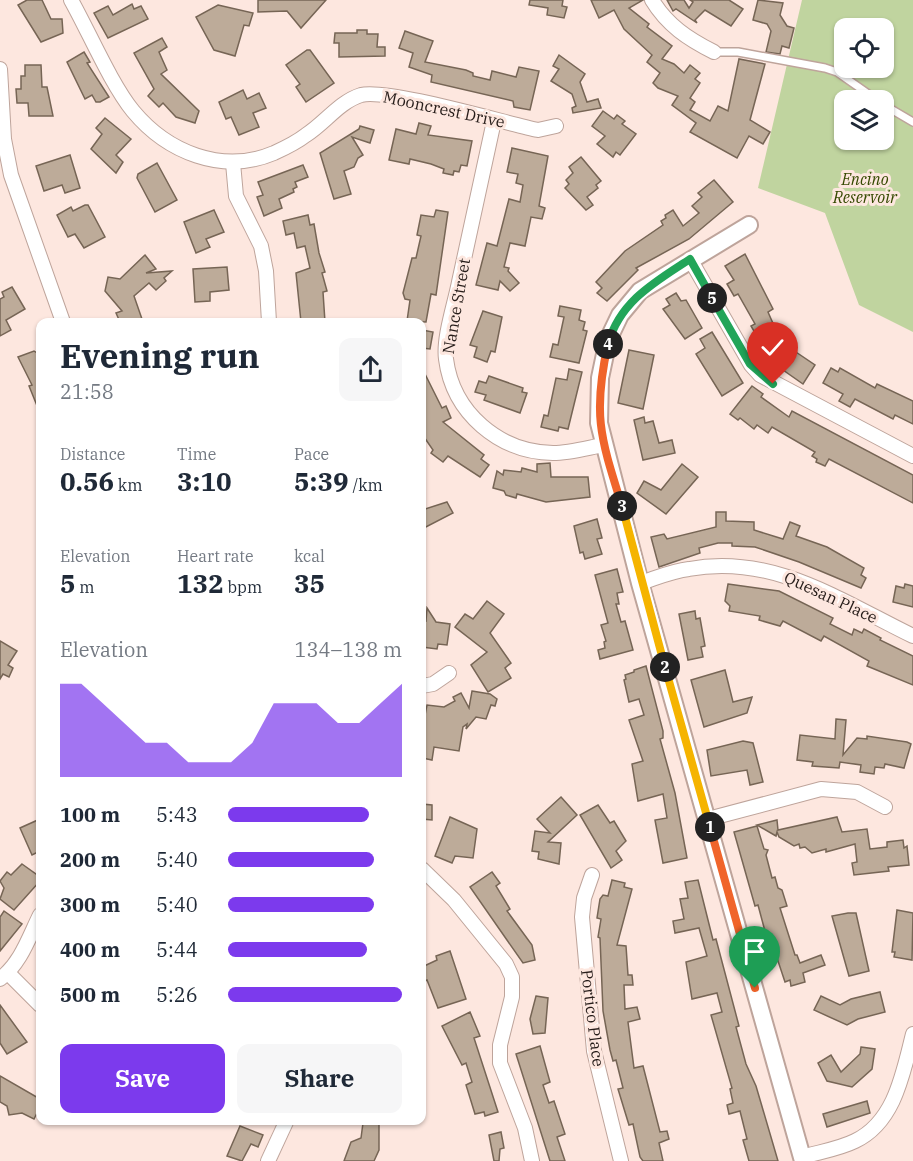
<!DOCTYPE html>
<meta charset="utf-8">
<style>
body{margin:0;font-family:"IBM Plex Serif",serif;background:#f6f6f7;color:#1f2937;height:100vh;display:flex;flex-direction:column;font-size:22px;white-space:nowrap}
*{box-sizing:border-box;margin:0}
p{font-size:20px;color:#747a83}
.icon{flex:none;width:33px;height:33px;fill:none;stroke:currentColor;stroke-width:2;stroke-linecap:round;stroke-linejoin:round}
.map{position:relative;flex:1;overflow:hidden}
.side{position:absolute;left:36px;top:318px;width:390px;height:807px;display:flex;flex-direction:column;background:#fff;border-radius:12px;box-shadow:0 2px 4px #0004}
.side>*{flex:none}
.fabs{position:absolute;left:834px;top:18px;display:grid;gap:12px}
.fabs a{display:grid;place-items:center;width:60px;height:60px;border-radius:12px;background:#fff;box-shadow:0 2px 4px #0004;font-size:30px}
.pin{position:absolute;display:grid;place-items:center;width:51px;height:51px;color:#fff;margin:-62px -26px;border-radius:50% 50% 50% 0;rotate:-45deg;box-shadow:0 0 6px #0007}
.pin .icon{rotate:45deg}
.km{position:absolute;width:30px;height:30px;margin:-15px;border-radius:50%;background:#222;color:#fff;font-size:16px;line-height:30px;text-align:center}
.round{display:grid;place-items:center;flex:none;width:63px;height:63px;border-radius:12px;background:#f6f6f7}
.summary{display:flex;align-items:center;justify-content:space-between;height:102px;padding:0 24px}
h1{font-size:33px;font-weight:700;line-height:45px}
.stats{display:grid;grid-template-columns:repeat(3,1fr);gap:9px;height:102px;padding:6px 24px}
.stats div{display:grid;align-content:center}
.stats b{font-size:26px;font-weight:700}
.stats small{font-size:16px;font-weight:400}
.stats p{font-size:16px}
.chart{height:168px;padding:12px 24px}
.chart p{display:flex;justify-content:space-between}
.chart svg{width:100%;height:108px;margin-top:6px;fill:#7c3aed;opacity:.7}
.action{display:flex;gap:12px;margin-top:auto;padding:12px 24px}
.action a{flex:1;height:69px;border-radius:12px;background:#7c3aed;color:#fff;font-size:24px;font-weight:700;line-height:69px;text-align:center}
.action a+a{background:#f6f6f7;color:#1f2937}
ul{padding:0 24px;list-style:none;font-size:20px}
li{display:grid;grid-template-columns:96px 72px 1fr;align-items:center;height:45px}
li i{height:15px;border-radius:8px;background:#7c3aed}
.map>svg:first-child{display:block}
.green{fill:#c0d49f;fill-rule:evenodd}
.building{fill:#bdab99;stroke:#766555;stroke-width:1.5}
.lines{fill:none;stroke-linecap:round;stroke-linejoin:round}
.service-casing{stroke:#bea49b;stroke-width:10}
.minor-casing{stroke:#bea49b;stroke-width:16}
.tertiary-casing{stroke:#bea49b;stroke-width:20}
.service{stroke:#fff;stroke-width:7}
.minor{stroke:#fff;stroke-width:14}
.tertiary{stroke:#fff;stroke-width:16}
.split-1-casing{stroke:#fff;stroke-width:12}
.split-2-casing{stroke:#fff;stroke-width:12}
.split-3-casing{stroke:#fff;stroke-width:12}
.split-4-casing{stroke:#fff;stroke-width:12}
.split-5-casing{stroke:#fff;stroke-width:12}
.split-6-casing{stroke:#fff;stroke-width:12}
.split-1{stroke:#f0652b;stroke-width:8}
.split-2{stroke:#f5b400;stroke-width:8}
.split-3{stroke:#f5b400;stroke-width:8}
.split-4{stroke:#f0652b;stroke-width:8}
.split-5{stroke:#22a559;stroke-width:8}
.split-6{stroke:#22a559;stroke-width:8}
.labels{text-anchor:middle;stroke-width:6;stroke-linejoin:round;paint-order:stroke}
.street-label{font-size:16px;fill:#261c19;stroke:#fde7df}
.park-label{font-size:16px;font-style:italic;fill:#354900;stroke:#fde7df}
</style>
<div class="map">
<svg width="913" height="1161" viewBox="0 0 913 1161">
<rect width="100%" height="100%" fill="#fde7df"/>
<path class="green" d="M802 0H913V332L859 305 825 213 758 188ZM844 28H884V68H844ZM844 100H884V140H844Z"/>
<g class="building">
<polygon points="27,0 42,0 51,19 62,19 63,33 41,42 18,5"/>
<polygon points="258,0 326,0 301,28 287,11 258,12"/>
<polygon points="530,0 563,0 562,6 567,7 564,18 547,15 548,8 529,5"/>
<polygon points="591,0 643,0 629,8 649,24 647,27 672,46 662,59 674,64 684,73 690,65 700,73 695,79 700,83 690,98 695,102 690,110 710,121 718,106 728,111 739,59 765,64 750,120 770,132 763,144 749,136 737,158 690,132 696,123 672,105 678,96 658,88 653,83 660,73 647,62 652,55 624,29 614,10 599,18"/>
<polygon points="667,0 684,0 689,8 693,2 690,0 729,0 743,9 731,26 705,10 695,20 697,23 676,9 673,11"/>
<polygon points="758,0 783,3 780,15 787,26 794,28 789,48 782,46 780,54 766,52 771,31 767,24 753,20"/>
<polygon points="132,4 134,9 141,6 148,19 108,38 94,13 108,6 113,15"/>
<polygon points="218,5 253,13 249,26 244,25 235,56 214,50 196,17"/>
<polygon points="357,30 367,30 367,34 378,34 377,47 385,47 385,56 339,57 339,43 334,43 335,33 357,33"/>
<polygon points="405,31 433,41 425,62 466,70 473,73 473,76 490,80 492,71 516,77 519,67 539,71 530,110 514,107 513,101 431,82 432,75 409,67 413,53 399,48"/>
<polygon points="162,38 167,47 159,52 167,70 161,74 199,111 195,123 176,117 163,103 159,107 148,96 154,89 134,53"/>
<polygon points="307,50 310,50 334,83 306,102 296,87 300,84 286,65"/>
<polygon points="84,52 90,62 87,63 109,97 100,102 96,102 92,95 85,99 67,62"/>
<polygon points="559,55 585,74 580,82 587,102 598,99 601,108 573,113 572,108 576,106 572,94 551,81 559,69 553,66"/>
<polygon points="25,65 41,65 42,87 47,87 53,116 29,116 28,103 17,103 16,89 21,89 21,76 25,76"/>
<polygon points="243,90 247,99 259,93 266,108 253,113 259,127 239,135 231,117 226,119 219,102"/>
<polygon points="603,111 614,119 617,115 625,121 622,124 636,134 620,155 616,152 613,157 597,144 605,136 592,126"/>
<polygon points="105,118 131,139 116,155 123,162 116,173 91,149 102,134 96,128"/>
<polygon points="419,123 431,126 428,135 472,141 467,166 461,165 459,172 454,171 453,175 443,173 444,169 431,164 410,159 409,164 389,160 396,129 416,134"/>
<polygon points="360,126 374,130 370,143 352,137 363,155 358,158 354,167 344,171 351,194 334,199 320,153 359,129"/>
<polygon points="512,148 548,156 539,206 545,208 542,219 531,217 525,246 510,243 504,267 509,268 508,271 519,283 510,291 500,281 498,290 476,285 487,243 497,246 509,199 520,202 523,185 516,183 518,174 507,172"/>
<polygon points="70,155 80,188 65,193 62,185 44,191 36,166"/>
<polygon points="581,157 601,181 596,185 598,188 587,197 593,205 586,210 565,188 569,184 566,180 573,173 569,167"/>
<polygon points="157,163 177,200 155,212 137,178 138,174"/>
<polygon points="303,165 308,177 295,182 297,187 293,189 294,192 279,199 282,208 264,216 257,197 263,195 258,182"/>
<polygon points="714,180 733,202 689,239 636,268 638,270 607,301 597,293 602,288 596,282 625,251 663,225 661,221 666,218 665,215 673,210 683,226 699,213 692,206 702,197 698,193"/>
<polygon points="85,205 88,205 105,237 84,248 75,234 68,237 57,215 71,207 73,211"/>
<polygon points="214,210 224,232 206,239 210,247 196,253 184,222"/>
<polygon points="436,210 448,212 436,295 431,294 426,322 407,321 410,300 405,299 403,293 412,258 416,258 421,236 417,235 421,215 434,217"/>
<polygon points="308,215 310,225 314,224 319,253 325,272 322,273 327,291 323,292 325,322 301,322 296,273 310,268 305,246 297,248 294,233 286,235 283,221"/>
<polygon points="745,254 773,309 768,312 775,328 758,338 751,326 755,324 738,294 734,296 727,284 734,280 725,266"/>
<polygon points="145,255 156,269 146,273 172,271 164,278 166,281 156,290 149,283 134,296 143,322 120,322 116,313 122,311 105,291 108,277 120,279"/>
<polygon points="227,267 229,290 210,292 210,301 195,302 193,269"/>
<polygon points="12,287 25,309 6,320 11,330 0,336 0,299 4,297 2,292"/>
<polygon points="676,293 681,301 686,300 702,328 685,339 663,309 670,305 666,299"/>
<polygon points="560,306 581,310 579,320 585,322 583,330 587,331 579,363 550,357 553,344 558,345 564,317 558,316"/>
<polygon points="483,311 502,317 495,352 491,351 487,362 474,357 477,347 470,345"/>
<polygon points="422,330 433,332 430,349 422,348"/>
<polygon points="712,332 743,383 722,396 696,354 705,348 700,339"/>
<polygon points="784,344 815,365 803,384 766,358 773,347 780,352"/>
<polygon points="629,350 654,355 643,409 618,403"/>
<polygon points="34,351 37,353 40,366 40,413 29,386 32,385 18,357"/>
<polygon points="422,368 442,408 446,406 451,418 443,422 484,455 481,459 489,465 480,477 448,456 443,462 431,453 433,450 422,434"/>
<polygon points="831,368 838,372 840,368 875,388 877,384 913,401 913,424 895,415 893,419 855,399 850,407 839,401 843,394 823,383"/>
<polygon points="569,369 582,372 568,429 559,427 558,431 541,427 544,415 548,416 556,378 567,380"/>
<polygon points="489,376 523,388 522,392 527,393 520,413 484,400 486,395 475,392 479,381 486,383"/>
<polygon points="752,386 763,394 761,397 789,417 792,411 913,475 913,503 829,459 825,466 816,462 817,459 812,456 815,452 772,427 768,433 757,425 754,429 740,418 738,420 730,414"/>
<polygon points="644,417 645,423 653,421 659,443 672,440 675,453 643,460 634,420"/>
<polygon points="550,463 551,477 588,477 590,497 546,502 517,494 516,498 506,495 504,491 493,488 497,471 503,475 504,470 521,472 522,468 537,472 537,464"/>
<polygon points="682,464 698,477 666,514 637,493 644,481 661,490"/>
<polygon points="447,502 453,513 422,529 422,510"/>
<polygon points="716,512 726,512 726,521 754,522 754,530 783,539 790,522 800,526 796,536 827,547 864,568 861,575 866,578 861,588 799,562 755,547 732,546 732,543 718,543 699,548 700,553 659,567 651,537 664,534 667,539 716,527"/>
<polygon points="597,519 602,538 597,539 602,554 585,559 583,552 580,553 574,526"/>
<polygon points="617,569 623,592 617,593 619,604 616,604 621,622 625,621 633,650 600,659 598,650 605,648 604,642 606,641 601,625 608,623 595,575"/>
<polygon points="728,584 779,591 833,618 830,624 852,635 854,629 862,633 864,629 881,638 880,640 913,656 913,685 867,666 869,661 824,636 821,641 783,621 780,626 759,620 760,616 729,611 730,606 725,601"/>
<polygon points="905,584 913,586 913,607 893,602 896,586 904,588"/>
<polygon points="487,601 504,614 490,633 511,663 505,668 511,678 488,692 471,665 487,652 455,627 465,614 473,619"/>
<polygon points="427,608 436,622 450,624 447,645 438,644 437,649 422,647 422,620 426,621"/>
<polygon points="695,611 696,619 700,618 705,646 701,647 703,657 688,660 679,614"/>
<polygon points="0,641 17,651 8,665 13,668 9,677 3,674 0,679"/>
<polygon points="646,666 663,731 663,738 660,739 675,793 687,858 663,863 655,820 667,818 663,794 638,801 632,764 643,761 629,720 644,715 639,699 629,702 624,680 626,679 625,675 634,672 634,670"/>
<polygon points="725,670 733,702 752,697 747,713 704,727 691,680"/>
<polygon points="472,691 490,694 497,699 495,706 491,705 486,719 476,717 466,729 467,724 463,727 459,751 434,747 432,760 422,758 422,714 425,715 427,705 444,707 455,701 453,697 461,693 469,708"/>
<polygon points="836,719 846,720 843,755 857,738 867,739 867,736 907,742 911,744 904,768 885,764 884,768 875,767 874,774 860,772 861,765 840,762 839,768 812,766 813,762 797,760 800,735 835,739"/>
<polygon points="743,741 753,743 763,782 750,785 747,770 711,776 707,750"/>
<polygon points="561,797 577,815 548,842 561,843 559,864 538,859 539,852 532,851 535,831 550,833 537,819"/>
<polygon points="422,804 432,805 432,820 422,819"/>
<polygon points="598,805 610,823 614,821 626,841 616,851 622,860 611,868 580,815"/>
<polygon points="450,817 477,829 473,858 455,856 452,863 435,856"/>
<polygon points="837,817 842,832 867,829 870,849 887,847 887,842 903,840 904,848 907,846 909,865 888,867 889,871 854,875 852,863 857,862 855,844 826,852 826,849 812,853 805,847 800,848 799,844 794,846 779,837 777,832 776,836 757,825 777,820 778,830"/>
<polygon points="40,819 40,851 32,855 20,828"/>
<polygon points="757,826 764,849 768,850 766,855 772,878 775,877 778,888 782,890 787,906 780,908 795,955 797,955 800,963 821,955 825,965 803,973 805,982 791,986 790,980 785,982 769,934 766,935 758,905 755,906 734,832"/>
<polygon points="22,864 40,877 40,881 14,910 0,899 4,888 0,881 7,872 11,875"/>
<polygon points="492,872 500,883 496,886 510,909 507,911 532,945 535,960 523,963 470,887"/>
<polygon points="612,880 625,883 624,887 632,889 617,945 626,946 628,975 632,975 633,985 624,985 625,1009 637,1007 640,1019 628,1022 634,1068 643,1066 660,1132 667,1131 669,1139 659,1143 663,1161 643,1161 640,1157 633,1124 629,1125 618,1089 623,1088 616,1060 613,1061 610,1050 603,1011 600,938 598,937 601,919 597,918 600,899 603,895 608,896"/>
<polygon points="698,880 713,940 716,939 739,1026 736,1027 746,1064 756,1086 778,1161 749,1161 743,1140 747,1139 740,1111 729,1114 727,1105 733,1103 730,1089 732,1088 711,1015 722,1012 717,993 692,999 686,962 707,956 699,928 675,933 673,921 684,919 680,899 688,898 685,882"/>
<polygon points="897,910 913,913 912,960 894,957 895,952 892,952"/>
<polygon points="4,911 22,924 0,951 0,917"/>
<polygon points="848,913 856,913 869,971 849,976 832,916"/>
<polygon points="450,951 466,999 438,1008 427,980 422,982 422,967 437,960 436,956"/>
<polygon points="880,992 885,1012 858,1019 847,1025 814,1010 821,996 840,1005 851,999"/>
<polygon points="536,996 548,998 545,1033 533,1034 530,1019"/>
<polygon points="0,1005 27,1042 7,1054 0,1043"/>
<polygon points="470,1012 480,1036 474,1038 498,1112 485,1116 484,1112 475,1114 466,1085 472,1082 466,1063 462,1065 442,1026"/>
<polygon points="540,1046 550,1082 543,1085 549,1103 554,1101 565,1134 557,1137 565,1161 550,1161 516,1054"/>
<polygon points="861,1047 875,1049 872,1069 852,1087 827,1081 818,1063 831,1055 841,1072 860,1054"/>
<polygon points="0,1076 40,1099 40,1107 34,1119 22,1113 9,1115 7,1106 0,1102"/>
<polygon points="867,1101 870,1113 827,1127 823,1114"/>
<polygon points="368,1120 379,1120 379,1150 374,1161 344,1161 351,1142 361,1138 363,1123"/>
<polygon points="240,1126 263,1135 258,1147 251,1144 242,1161 227,1156"/>
<polygon points="501,1132 504,1148 500,1149 499,1161 494,1161 489,1135"/>
</g>
<g class="lines">
<defs>
<g id="service">
<polyline points="714,52 738,52 825,68 837,72 877,100"/>
<polyline points="884,105 913,122"/>
</g>
<g id="minor">
<path d="M71 0C89 32 111 84 133 111 167 152 222 175 274 153 285 148 297 142 306 135 325 123 339 102 361 95 386 88 505 123 538 130L556 126"/>
<path d="M652 0C667 25 688 39 714 52"/>
<polyline points="0,69 4,139 11,175 63,322"/>
<path d="M494 121C482 175 471 228 459 282 455 303 443 338 446 359 453 413 499 452 553 453 569 453 587 448 603 445"/>
<polyline points="233,163 236,196 261,246 266,271 269,322"/>
<polyline points="690,259 751,365 760,375 913,456"/>
<path d="M640 583C656 578 672 571 689 569 772 553 841 601 913 636"/>
<polyline points="422,686 433,684 449,673"/>
<polyline points="708,819 821,789 857,792 885,807"/>
<polyline points="422,869 454,900 506,964 512,977 512,997 500,1045 500,1063 525,1128 532,1161"/>
<polyline points="592,875 584,898 582,917 594,1051 621,1161"/>
<polyline points="8,973 40,1005"/>
<path d="M0 979C21 963 29 937 40 915"/>
<path d="M802 1157C819 1152 839 1149 855 1141 895 1122 903 1073 913 1034"/>
<polyline points="268,1161 287,1120"/>
</g>
<polyline id="tertiary" points="749,225 640,291 620,315 608,340 600,378 599,423 640,583 803,1161"/>
</defs>
<use href="#service" class="service-casing"/>
<use href="#minor" class="minor-casing"/>
<use href="#tertiary" class="tertiary-casing"/>
<use href="#service" class="service"/>
<use href="#minor" class="minor"/>
<use href="#tertiary" class="tertiary"/>
</g>
<g class="lines">
<defs>
<polyline id="split-1" points="710,827 755,988"/>
<polyline id="split-2" points="665,667 710,827"/>
<polyline id="split-3" points="622,506 665,667"/>
<path id="split-4" d="M608 344C592 415 601 439 622 506"/>
<path id="split-5" d="M608 344C620 301 655 282 690 259L712 298"/>
<polyline id="split-6" points="712,298 750,364 773,384"/>
</defs>
<use href="#split-1" class="split-1-casing"/>
<use href="#split-2" class="split-2-casing"/>
<use href="#split-3" class="split-3-casing"/>
<use href="#split-4" class="split-4-casing"/>
<use href="#split-5" class="split-5-casing"/>
<use href="#split-6" class="split-6-casing"/>
<use href="#split-1" class="split-1"/>
<use href="#split-2" class="split-2"/>
<use href="#split-3" class="split-3"/>
<use href="#split-4" class="split-4"/>
<use href="#split-5" class="split-5"/>
<use href="#split-6" class="split-6"/>
</g>
<g class="labels">
<g class="street-label">
<text transform="translate(444 109) rotate(12)" y="6">Mooncrest Drive</text>
<text transform="translate(456 306) rotate(-80)" y="6">Nance Street</text>
<text transform="translate(831 597) rotate(25)" y="6">Quesan Place</text>
<text transform="translate(593 1018) rotate(83)" y="6">Portico Place</text>
</g>
<g class="park-label">
<text x="865" y="185">Encino<tspan x="865" dy="18">Reservoir</tspan></text>
</g>
</g>
</svg>
<div class="fabs">
<a><svg class="icon" aria-label="locate" viewBox="0 0 24 24"><circle cx="12" cy="12" r="6"/><path d="M12 2v4M12 18v4M2 12h4M18 12h4"/></svg></a>
<a><svg class="icon" aria-label="layers" viewBox="0 0 24 24"><path d="M12 4l9 5-9 5-9-5zM3 14l9 5 9-5"/></svg></a>
</div>
<div class="pin" style="left:755px;top:988px;background:#1e9e55"><svg class="icon" aria-label="arrive" viewBox="0 0 24 24"><path d="M6 21V4h12l-3 4 3 4H6"/></svg></div>
<div class="pin" style="left:773px;top:384px;background:#d93025"><svg class="icon" aria-label="check" viewBox="0 0 24 24"><path d="M5 12l5 5 9-10"/></svg></div>
<b class="km" style="left:710px;top:827px">1</b>
<b class="km" style="left:665px;top:667px">2</b>
<b class="km" style="left:622px;top:506px">3</b>
<b class="km" style="left:608px;top:344px">4</b>
<b class="km" style="left:712px;top:298px">5</b>
<section class="side">
<div class="summary"><div><h1>Evening run</h1><p>21:58</p></div><a class="round"><svg class="icon" aria-label="share" viewBox="0 0 24 24"><path d="M12 15V3M7 8l5-5 5 5M5 13v7h14v-7"/></svg></a></div>
<div class="stats">
<div><p>Distance</p><b>0.56<small> km</small></b></div>
<div><p>Time</p><b>3:10</b></div>
<div><p>Pace</p><b>5:39<small> /km</small></b></div>
</div>
<div class="stats">
<div><p>Elevation</p><b>5<small> m</small></b></div>
<div><p>Heart rate</p><b>132<small> bpm</small></b></div>
<div><p>kcal</p><b>35</b></div>
</div>
<div class="chart"><p><span>Elevation</span>134–138 m</p>
<svg viewBox="0 0 160 44" preserveAspectRatio="none"><path d="M0 44V6L10 6L20 14L30 22L40 30L50 30L60 38L70 38L80 38L90 30L100 14L110 14L120 14L130 22L140 22L150 14L160 6V44z"/></svg>
</div>
<ul>
<li><b>100 m</b>5:43<i style="width:81%"></i></li>
<li><b>200 m</b>5:40<i style="width:84%"></i></li>
<li><b>300 m</b>5:40<i style="width:84%"></i></li>
<li><b>400 m</b>5:44<i style="width:80%"></i></li>
<li><b>500 m</b>5:26<i style="width:100%"></i></li>
</ul>
<div class="action"><a>Save</a><a>Share</a></div>
</section>
</div>
